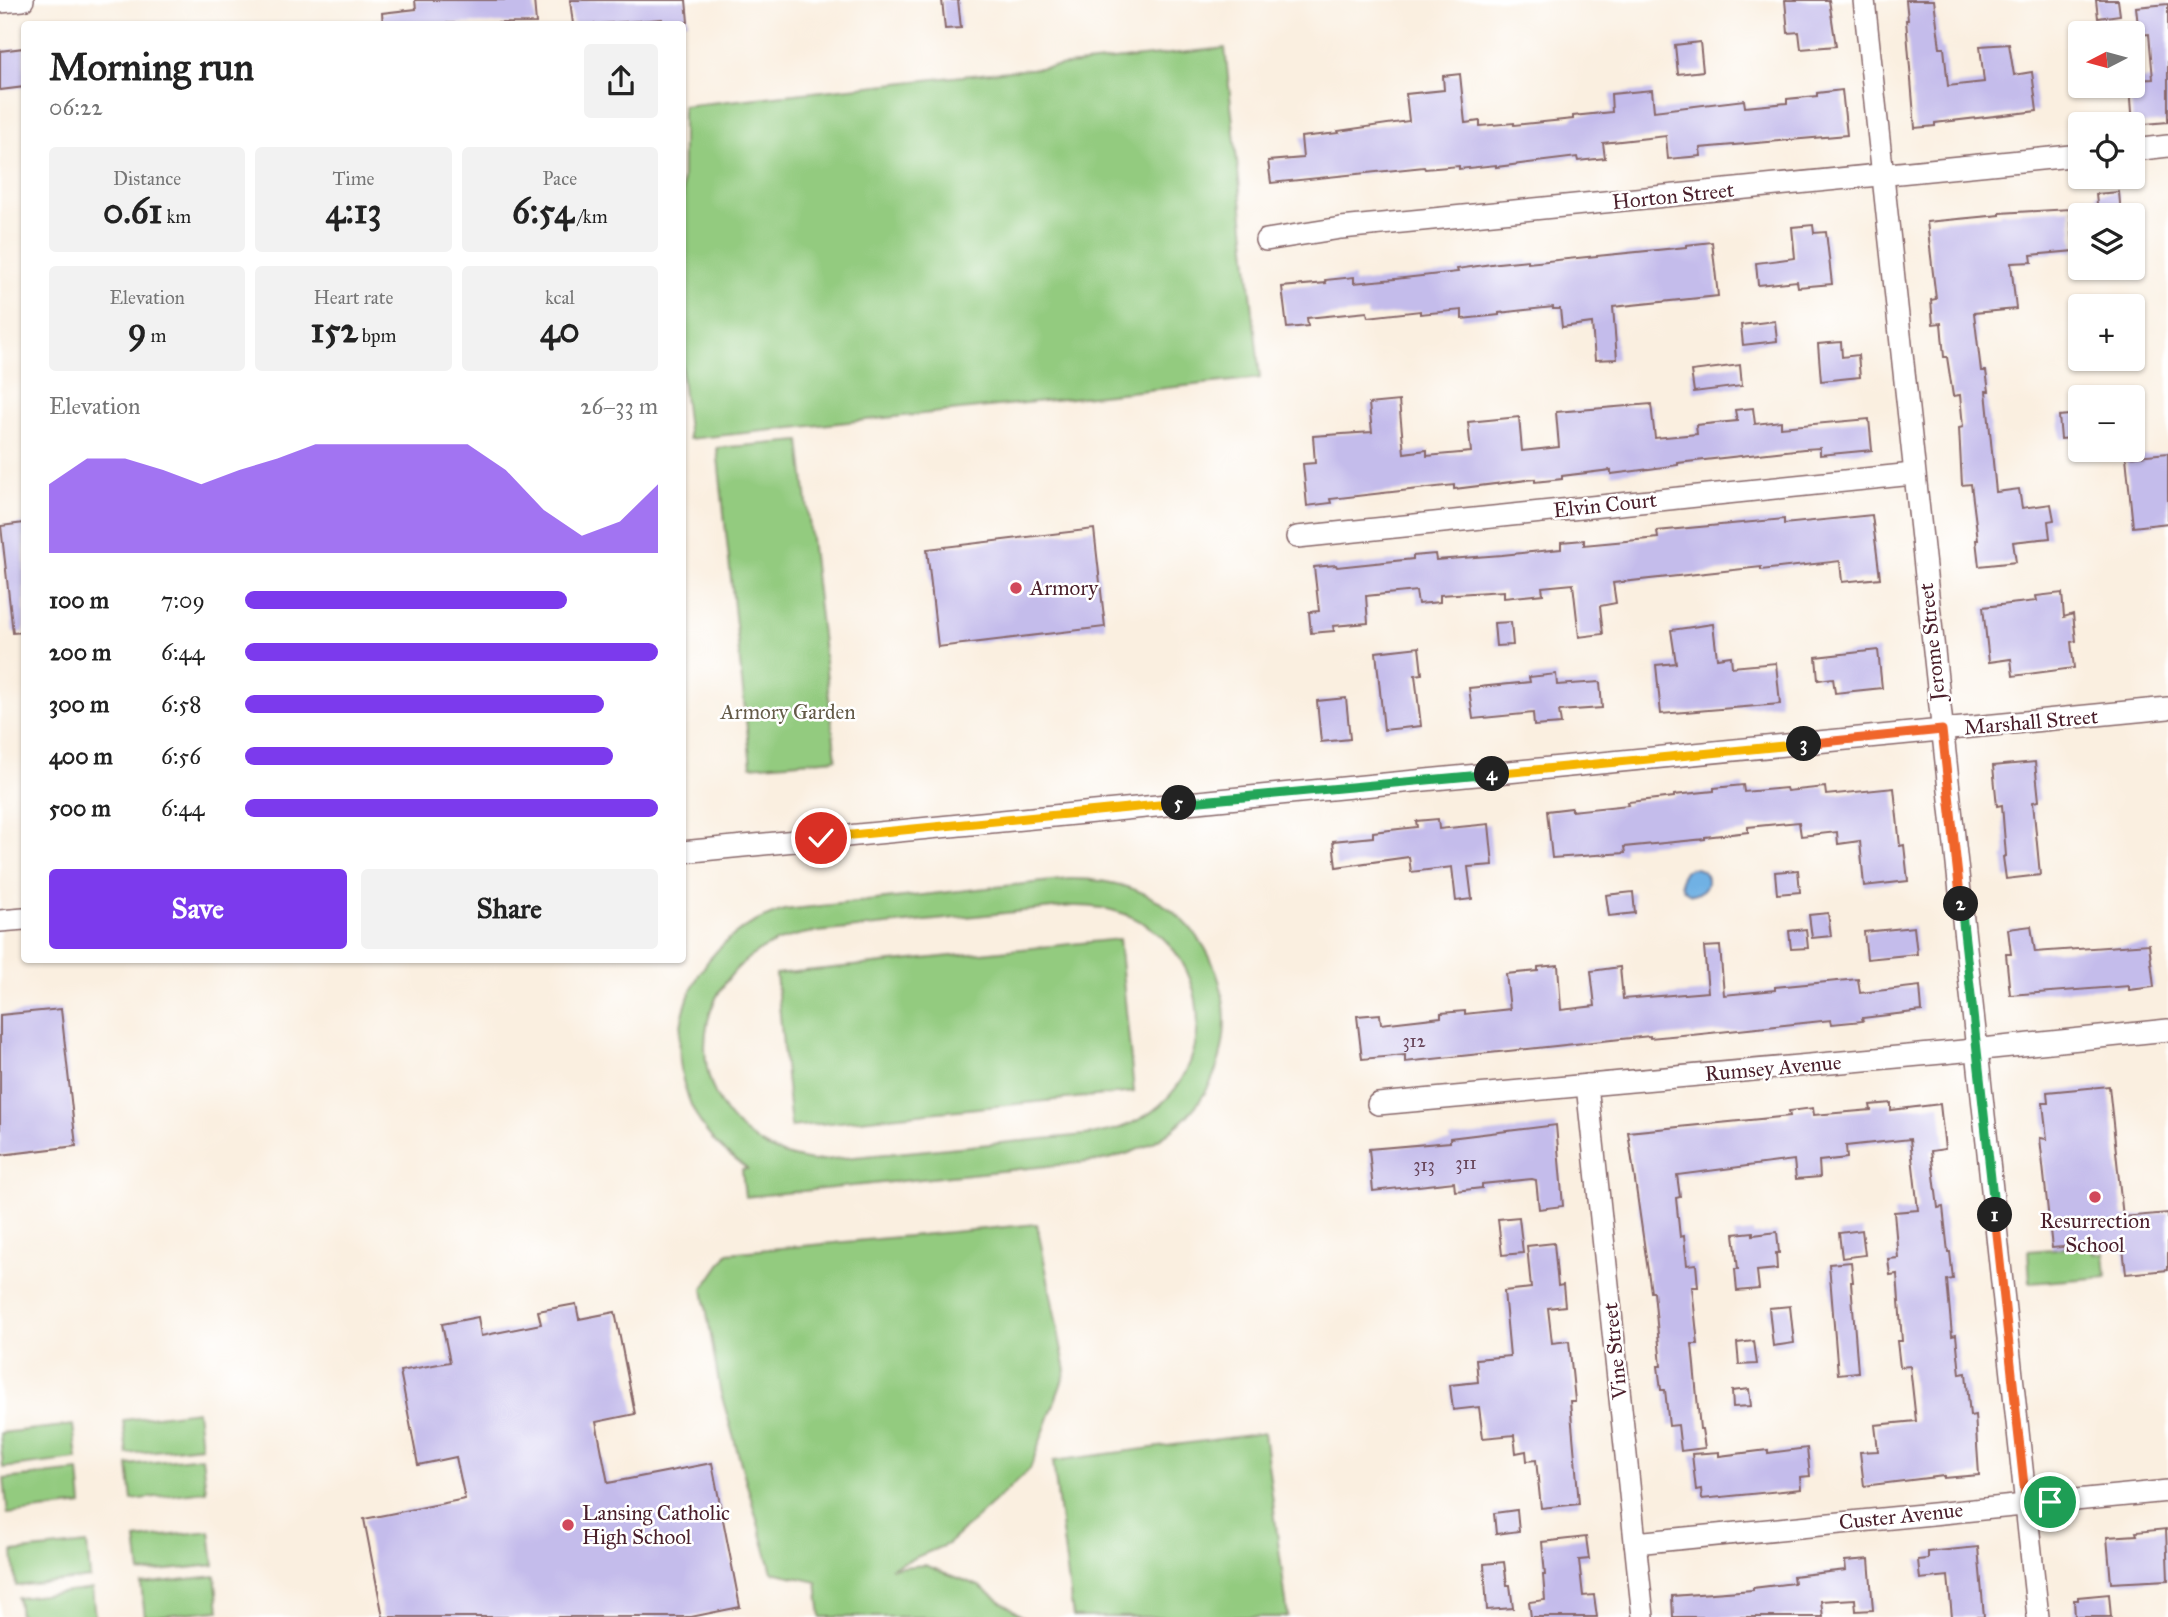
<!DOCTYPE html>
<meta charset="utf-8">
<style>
body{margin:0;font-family:"IM FELL Great Primer",serif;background:#f2f2f2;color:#222;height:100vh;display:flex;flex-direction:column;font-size:26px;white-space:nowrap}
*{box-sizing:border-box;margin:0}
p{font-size:23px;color:#767676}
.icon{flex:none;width:38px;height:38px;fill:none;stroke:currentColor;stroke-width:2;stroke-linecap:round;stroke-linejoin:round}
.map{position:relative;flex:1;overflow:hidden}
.details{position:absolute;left:21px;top:21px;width:665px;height:942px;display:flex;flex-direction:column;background:#fff;border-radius:7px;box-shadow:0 2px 5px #0004}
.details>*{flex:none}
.needle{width:46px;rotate:264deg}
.buttons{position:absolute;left:2068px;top:21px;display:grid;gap:14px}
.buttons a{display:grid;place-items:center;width:77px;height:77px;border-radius:7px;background:#fff;box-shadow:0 2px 5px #0004;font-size:35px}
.pin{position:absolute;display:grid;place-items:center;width:60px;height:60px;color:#fff;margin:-30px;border:4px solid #fff;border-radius:50%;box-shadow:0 2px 7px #0007}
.km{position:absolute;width:35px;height:35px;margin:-18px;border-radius:50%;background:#222;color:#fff;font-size:19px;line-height:35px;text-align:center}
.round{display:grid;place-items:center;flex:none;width:74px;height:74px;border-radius:7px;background:#f2f2f2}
.head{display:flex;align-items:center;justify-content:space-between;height:119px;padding:0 28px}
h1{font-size:38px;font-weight:800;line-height:52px}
.figures{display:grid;grid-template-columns:repeat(3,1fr);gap:10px;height:119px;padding:7px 28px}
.figures div{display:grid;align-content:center;border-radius:7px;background:#f2f2f2;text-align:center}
.figures b{font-size:35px;font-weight:800}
.figures small{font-size:19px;font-weight:400}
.figures p{font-size:19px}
.chart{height:196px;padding:14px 28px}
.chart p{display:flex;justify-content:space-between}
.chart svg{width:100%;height:126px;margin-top:7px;fill:#7c3aed;opacity:.7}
.button{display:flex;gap:14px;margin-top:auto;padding:14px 28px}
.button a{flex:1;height:80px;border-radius:7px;background:#7c3aed;color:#fff;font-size:28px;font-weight:800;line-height:80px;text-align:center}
.button a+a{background:#f2f2f2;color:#222}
ul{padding:0 28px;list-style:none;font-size:23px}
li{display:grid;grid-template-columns:112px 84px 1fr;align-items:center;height:52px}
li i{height:18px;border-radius:9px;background:#7c3aed}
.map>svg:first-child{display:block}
.green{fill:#93cb7f;stroke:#6e7555;stroke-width:2;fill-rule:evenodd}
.water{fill:#6fb1e4;stroke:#5c6888;stroke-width:2}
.building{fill:#c4bceb}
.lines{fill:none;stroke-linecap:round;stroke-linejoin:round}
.minor-casing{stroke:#88686a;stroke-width:24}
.minor{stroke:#fff;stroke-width:21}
.split-1-casing{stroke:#fff;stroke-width:14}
.split-2-casing{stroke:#fff;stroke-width:14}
.split-3-casing{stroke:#fff;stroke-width:14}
.split-4-casing{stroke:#fff;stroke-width:14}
.split-5-casing{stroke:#fff;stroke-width:14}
.split-6-casing{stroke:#fff;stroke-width:14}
.split-1{stroke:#f0652b;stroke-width:9}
.split-2{stroke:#22a559;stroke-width:9}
.split-3{stroke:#f0652b;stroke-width:9}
.split-4{stroke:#f5b400;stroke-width:9}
.split-5{stroke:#22a559;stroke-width:9}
.split-6{stroke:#f5b400;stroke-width:9}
.poi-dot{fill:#d1495b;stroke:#fff;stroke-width:2.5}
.labels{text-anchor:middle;stroke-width:5;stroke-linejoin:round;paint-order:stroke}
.number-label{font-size:18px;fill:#68465b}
.street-label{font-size:21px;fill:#4a1f2b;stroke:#fff}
.poi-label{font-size:21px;fill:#4a1f2b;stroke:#fff;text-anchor:start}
.park-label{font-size:21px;fill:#645b48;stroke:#fff}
</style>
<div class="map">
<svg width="2168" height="1617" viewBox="0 0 2168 1617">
<rect width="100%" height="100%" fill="#fff"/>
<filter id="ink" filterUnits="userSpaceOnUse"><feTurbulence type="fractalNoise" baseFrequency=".0143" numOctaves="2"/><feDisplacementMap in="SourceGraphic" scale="14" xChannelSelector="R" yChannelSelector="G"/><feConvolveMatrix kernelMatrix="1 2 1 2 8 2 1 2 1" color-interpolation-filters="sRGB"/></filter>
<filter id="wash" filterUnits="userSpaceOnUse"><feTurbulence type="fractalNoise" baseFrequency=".00686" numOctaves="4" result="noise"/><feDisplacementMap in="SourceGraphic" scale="28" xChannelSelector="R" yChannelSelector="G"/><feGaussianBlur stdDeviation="1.57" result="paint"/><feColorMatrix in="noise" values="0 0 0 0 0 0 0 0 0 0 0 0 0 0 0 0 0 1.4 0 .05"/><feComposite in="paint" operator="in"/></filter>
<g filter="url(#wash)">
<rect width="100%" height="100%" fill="#faefe0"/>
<g class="green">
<polygon points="1225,48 1260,378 689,439 682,377 683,106"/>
<polygon points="800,441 836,759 751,766 717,448"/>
<path d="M1070 879C1260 877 1282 1129 1098 1161L745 1197 742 1170 747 1169C736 1160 724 1152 714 1141 663 1084 669 990 728 940 745 925 763 917 784 910ZM1073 906C1226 903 1244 1110 1095 1134L813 1161C672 1142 668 958 808 933Z"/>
<polygon points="1119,939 1134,1092 791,1127 776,974"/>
<polygon points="1037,1224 1066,1371 1030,1469 948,1544 890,1568 925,1565 979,1586 1023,1617 821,1617 817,1582 772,1572 720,1390 703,1289 728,1253"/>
<polygon points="2094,1246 2094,1254 2104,1253 2106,1277 2030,1283 2028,1251"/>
<polygon points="197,1411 201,1446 127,1454 123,1420"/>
<polygon points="73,1425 77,1459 3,1468 0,1433"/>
<polygon points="1264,1433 1288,1617 1073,1617 1053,1461"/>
<polygon points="202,1457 206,1491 132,1500 128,1465"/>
<polygon points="79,1471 82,1505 8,1514 4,1479"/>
<polygon points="210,1531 214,1565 140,1573 136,1539"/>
<polygon points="87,1544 90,1578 16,1586 13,1552"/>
<polygon points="215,1576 219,1610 145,1617 141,1584"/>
<polygon points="92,1589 95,1617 20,1617 18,1598"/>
</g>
<circle class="water" cx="1694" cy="881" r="13"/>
<g id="blocks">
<g class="building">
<polygon points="415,0 534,0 536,23 383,24 382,13 416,9"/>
<polygon points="570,0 686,0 688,22 663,24 662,19 601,24 573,24"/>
<polygon points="942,0 958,0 961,28 945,29"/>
<polygon points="1785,0 1829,0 1836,46 1801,49 1799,32 1788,33"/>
<polygon points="1906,0 1934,0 1940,48 1944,48 1948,86 1984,82 1980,46 2009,44 2014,75 2032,72 2037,111 1935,123 1935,126 1915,128 1906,20 1908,20"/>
<polygon points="2096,0 2118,0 2120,15 2098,18"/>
<polygon points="2168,4 2168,122 2133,125 2130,86 2133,86 2133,80 2153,79 2149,34 2139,35 2136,7"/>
<polygon points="1700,42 1703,71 1678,74 1675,45"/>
<polygon points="24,48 24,87 0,90 0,51"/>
<polygon points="1460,74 1465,123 1480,121 1480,126 1514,123 1514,125 1573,119 1573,116 1612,112 1611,94 1652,90 1654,111 1744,100 1745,107 1787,103 1787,99 1817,96 1817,93 1842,90 1847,135 1700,148 1701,156 1668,159 1666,136 1603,143 1605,158 1578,161 1577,157 1496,167 1496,165 1459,169 1459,166 1425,169 1424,167 1271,183 1268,161 1303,158 1301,137 1339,133 1338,131 1409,121 1406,94 1444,90 1443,76"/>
<polygon points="2119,192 2121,215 2098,215 2096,194"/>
<polygon points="2070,209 2074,251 2031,255 2032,262 2011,263 2016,309 1974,313 1981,371 1986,371 1989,391 1986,391 1996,492 2019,489 2022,508 2051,504 2054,520 2048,521 2050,538 2013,542 2016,562 1979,566 1976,540 1978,540 1971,484 1962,485 1959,428 1963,427 1960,395 1953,396 1947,357 1944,357 1941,323 1933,324 1931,300 1936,299 1927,222 2000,215 2000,213"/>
<polygon points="1813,225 1814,233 1826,232 1832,284 1798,287 1797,281 1758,285 1756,263 1795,258 1792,227"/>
<polygon points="1712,242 1718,296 1613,307 1617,359 1595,360 1592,323 1562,327 1560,309 1553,309 1553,307 1499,313 1499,315 1462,319 1462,310 1420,314 1420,311 1368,317 1367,312 1307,318 1308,326 1287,328 1282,287 1326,283 1325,280 1354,277 1354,283 1395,279 1458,272 1457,269 1498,263 1528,260 1528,263 1686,247 1686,245"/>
<polygon points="1775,321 1777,341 1743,345 1741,325"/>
<polygon points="1841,342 1842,357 1858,355 1860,377 1821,381 1818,344"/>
<polygon points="1740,365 1742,386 1694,392 1691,371"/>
<polygon points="1399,401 1404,453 1427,450 1427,456 1471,452 1468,422 1519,417 1522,451 1559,447 1556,412 1651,404 1655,438 1697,434 1696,425 1737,421 1735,410 1753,408 1755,424 1781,421 1781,427 1869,419 1872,450 1820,455 1820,448 1804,449 1678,463 1678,465 1635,471 1611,474 1611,470 1562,476 1562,479 1535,482 1535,479 1454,489 1454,485 1383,493 1330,499 1331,503 1307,506 1303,464 1315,463 1313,436 1372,432 1369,404"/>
<polygon points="2081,414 2081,437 2061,439 2059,416"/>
<polygon points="2168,453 2168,523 2133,527 2126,457"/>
<polygon points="1872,515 1880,578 1842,582 1840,561 1761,570 1761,567 1613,583 1616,603 1600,606 1603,634 1579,637 1573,584 1542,587 1543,594 1504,598 1504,591 1440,595 1440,602 1418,604 1416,591 1366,596 1368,623 1333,626 1334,631 1311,633 1309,612 1319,611 1314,567 1336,565 1337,567 1413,559 1413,556 1435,554 1436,560 1502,555 1561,549 1561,542 1584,540 1584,545 1658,538 1657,531 1784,519 1784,524"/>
<polygon points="24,523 24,632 13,633 1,526"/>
<polygon points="1094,529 1105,627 938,647 927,549"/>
<polygon points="2062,593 2064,617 2073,614 2076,641 2071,642 2074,668 2013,676 2011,659 1989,662 1983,607 2037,601 2036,596"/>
<polygon points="1511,622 1513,645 1496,646 1494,623"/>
<polygon points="1713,624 1717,658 1731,656 1732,667 1776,663 1780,704 1661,714 1656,665 1676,663 1671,630"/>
<polygon points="1419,647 1422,674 1415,675 1421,726 1384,730 1376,652"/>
<polygon points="1878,650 1882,688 1835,693 1833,678 1818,680 1816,657"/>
<polygon points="1556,674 1557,685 1600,682 1602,708 1559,711 1561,724 1534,726 1533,713 1473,719 1469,688 1530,682 1529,677"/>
<polygon points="1346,698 1350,739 1321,742 1317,701"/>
<polygon points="2035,762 2039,801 2033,802 2040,875 2006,879 2003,857 2006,856 2002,805 1997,806 1993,766"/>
<polygon points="1743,785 1744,792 1786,788 1787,791 1825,787 1826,795 1894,788 1900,846 1904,845 1908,881 1864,886 1860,841 1838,844 1837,832 1801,836 1799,822 1748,827 1748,832 1705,837 1705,839 1624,847 1625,853 1552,858 1547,811 1572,808 1572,811 1629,805 1628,802 1674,797 1674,795 1714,791 1714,788"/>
<polygon points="1438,819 1439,829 1489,824 1493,865 1468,867 1472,899 1456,901 1452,867 1411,872 1409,857 1336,867 1333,841 1373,837 1373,832 1417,827 1416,821"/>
<polygon points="1798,870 1800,892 1777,894 1775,872"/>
<polygon points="1633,892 1635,913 1609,916 1606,895"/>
<polygon points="1828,913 1831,936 1812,938 1809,915"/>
<polygon points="2031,926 2035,952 2149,944 2154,987 2129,990 2129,986 2010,995 2006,954 2011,954 2008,929"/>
<polygon points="1914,927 1917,954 1867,959 1864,932"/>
<polygon points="1806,929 1808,948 1791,949 1789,931"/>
<polygon points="1720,946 1724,995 1775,990 1775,987 1858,979 1860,993 1920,986 1922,1011 1862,1018 1863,1021 1832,1024 1831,1020 1692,1035 1692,1034 1650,1038 1650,1036 1621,1039 1405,1062 1405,1055 1362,1059 1357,1016 1380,1014 1381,1024 1441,1017 1441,1013 1465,1011 1465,1014 1510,1009 1506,974 1538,971 1538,967 1558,965 1561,1010 1595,1006 1591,971 1620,967 1623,999 1708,992 1704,947"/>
<polygon points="61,1009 76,1146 0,1155 0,1015"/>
<polygon points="2109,1086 2123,1217 2168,1213 2168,1270 2126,1274 2123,1248 2095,1251 2095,1244 2052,1248 2040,1138 2047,1139 2043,1103 2048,1103 2047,1092"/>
<polygon points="1891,1103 1891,1110 1940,1104 1945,1149 1931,1151 1938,1208 1943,1207 1948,1252 1950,1252 1953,1279 1947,1280 1952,1336 1956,1335 1960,1374 1966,1373 1970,1416 1975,1415 1979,1475 1944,1478 1944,1476 1864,1486 1860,1452 1878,1451 1875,1425 1916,1421 1910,1366 1900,1367 1897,1341 1902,1341 1897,1274 1890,1275 1888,1259 1898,1258 1894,1212 1918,1210 1910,1139 1846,1146 1847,1158 1819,1161 1820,1177 1796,1179 1794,1160 1677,1175 1680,1197 1676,1198 1680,1237 1684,1236 1687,1265 1696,1264 1698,1287 1692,1287 1698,1344 1692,1344 1700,1429 1702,1429 1705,1448 1681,1451 1678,1425 1669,1426 1665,1390 1661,1390 1658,1366 1661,1366 1654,1292 1651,1292 1628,1132 1790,1116 1789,1111 1813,1108 1814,1115 1871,1110 1870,1105"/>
<polygon points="1556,1125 1563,1206 1539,1209 1536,1180 1532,1179 1482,1184 1482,1188 1455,1191 1454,1182 1373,1191 1369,1149 1450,1142 1450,1138"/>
<polygon points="1519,1217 1523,1253 1502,1255 1498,1219"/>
<polygon points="1862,1230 1865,1255 1842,1258 1839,1233"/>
<polygon points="1753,1232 1753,1235 1777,1232 1779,1253 1776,1253 1777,1269 1757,1271 1759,1289 1737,1291 1735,1269 1738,1269 1734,1234"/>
<polygon points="1554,1243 1558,1286 1563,1285 1565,1306 1548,1308 1552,1343 1569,1341 1575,1401 1570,1401 1579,1504 1541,1508 1536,1460 1527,1461 1526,1451 1516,1453 1514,1435 1483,1438 1479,1407 1453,1410 1450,1385 1478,1382 1476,1359 1510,1356 1504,1291 1531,1288 1527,1246"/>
<polygon points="1851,1262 1853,1282 1851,1282 1858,1372 1838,1374 1829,1264"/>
<polygon points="576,1304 579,1319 615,1312 635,1414 596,1422 608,1483 712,1463 740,1607 691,1617 383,1617 364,1519 465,1499 456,1457 418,1465 400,1371 450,1362 442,1324 478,1317 481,1336 541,1324 538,1311"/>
<polygon points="1790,1306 1794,1343 1773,1346 1769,1308"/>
<polygon points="1754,1341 1757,1364 1739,1365 1737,1343"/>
<polygon points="1749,1389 1751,1406 1733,1407 1732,1391"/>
<polygon points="1807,1448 1810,1476 1800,1477 1801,1489 1702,1499 1701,1489 1696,1490 1692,1454 1719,1452 1719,1456 1768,1450 1768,1453"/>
<polygon points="1517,1510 1519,1531 1496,1534 1494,1513"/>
<polygon points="2166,1529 2168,1580 2111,1583 2107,1537 2137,1535 2136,1532"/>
<polygon points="1586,1537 1589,1559 1579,1560 1583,1596 1594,1595 1597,1617 1531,1617 1529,1602 1545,1600 1543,1575 1545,1575 1542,1542"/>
<polygon points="1978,1547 1984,1617 1952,1617 1948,1576 1920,1579 1918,1560 1928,1559 1928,1552"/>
<polygon points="1869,1559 1873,1610 1856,1611 1855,1599 1821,1601 1823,1617 1673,1617 1672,1596 1753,1590 1753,1588 1794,1583 1793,1576 1846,1570 1845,1561"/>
<polygon points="1504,1562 1507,1585 1510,1585 1513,1608 1487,1610 1484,1564"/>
<polygon points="2109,1594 2111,1617 2075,1617 2074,1600 2078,1600 2078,1597"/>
</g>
</g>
</g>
<g filter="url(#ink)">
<use href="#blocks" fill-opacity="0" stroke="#88686a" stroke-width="2"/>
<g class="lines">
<defs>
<g id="minor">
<polyline points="1864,0 2038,1617"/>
<polyline points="0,2 23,0"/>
<polyline points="2133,150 2168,146"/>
<polyline points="1266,240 1341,228 2081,155"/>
<polyline points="1297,537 1913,474"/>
<polyline points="682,852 2168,708"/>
<polyline points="0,921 24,919"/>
<polyline points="1587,1085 1643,1617"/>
<polyline points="1378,1104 1953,1052 2168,1030"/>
<polyline points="1635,1543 2168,1491"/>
</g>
</defs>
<use href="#minor" class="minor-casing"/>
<use href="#minor" class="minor"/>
</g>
</g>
<g class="lines" filter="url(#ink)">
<defs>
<polyline id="split-1" points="1995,1215 2026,1504 2050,1502"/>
<polyline id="split-2" points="1961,904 1995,1215"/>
<polyline id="split-3" points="1804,744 1942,730 1961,904"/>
<polyline id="split-4" points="1492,774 1804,744"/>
<polyline id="split-5" points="1179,803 1492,774"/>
<polyline id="split-6" points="821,838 1179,803"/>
</defs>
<use href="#split-1" class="split-1-casing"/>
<use href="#split-2" class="split-2-casing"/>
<use href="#split-3" class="split-3-casing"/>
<use href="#split-4" class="split-4-casing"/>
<use href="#split-5" class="split-5-casing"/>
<use href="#split-6" class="split-6-casing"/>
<use href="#split-1" class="split-1"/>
<use href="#split-2" class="split-2"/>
<use href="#split-3" class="split-3"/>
<use href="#split-4" class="split-4"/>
<use href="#split-5" class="split-5"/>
<use href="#split-6" class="split-6"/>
</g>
<g class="poi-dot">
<circle cx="1016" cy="588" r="7"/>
<circle cx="2095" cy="1197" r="7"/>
<circle cx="568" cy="1525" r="7"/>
</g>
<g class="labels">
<g class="number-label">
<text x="1414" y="1047">312</text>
<text x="1466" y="1169">311</text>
<text x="1424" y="1171">313</text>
</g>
<g class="street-label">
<text transform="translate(1673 196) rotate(-6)" y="7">Horton Street</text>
<text transform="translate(1605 505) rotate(-6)" y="7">Elvin Court</text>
<text transform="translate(1932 642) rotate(-96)" y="7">Jerome Street</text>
<text transform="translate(2031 722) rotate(-5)" y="7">Marshall Street</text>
<text transform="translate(1773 1068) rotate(-5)" y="7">Rumsey Avenue</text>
<text transform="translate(1615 1351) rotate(-96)" y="7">Vine Street</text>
<text transform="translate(1901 1516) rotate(-6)" y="7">Custer Avenue</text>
</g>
<g class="poi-label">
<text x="1030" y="595">Armory</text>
<text x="2095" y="1228" text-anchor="middle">Resurrection<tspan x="2095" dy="24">School</tspan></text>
<text x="582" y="1520">Lansing Catholic<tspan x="582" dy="24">High School</tspan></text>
</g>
<g class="park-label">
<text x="788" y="719">Armory Garden</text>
</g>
</g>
</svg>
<div class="buttons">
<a><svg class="needle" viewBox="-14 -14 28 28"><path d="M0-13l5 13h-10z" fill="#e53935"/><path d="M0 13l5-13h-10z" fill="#767676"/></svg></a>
<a><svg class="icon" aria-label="locate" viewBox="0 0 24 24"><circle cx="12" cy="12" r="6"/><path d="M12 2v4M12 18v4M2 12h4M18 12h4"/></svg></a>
<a><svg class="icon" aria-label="layers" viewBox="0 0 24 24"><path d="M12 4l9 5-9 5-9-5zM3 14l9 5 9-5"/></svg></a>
<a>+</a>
<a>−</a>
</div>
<div class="pin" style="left:2050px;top:1502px;background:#1e9e55"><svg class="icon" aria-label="arrive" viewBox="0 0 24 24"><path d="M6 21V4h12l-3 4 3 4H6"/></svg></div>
<div class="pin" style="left:821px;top:838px;background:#d93025"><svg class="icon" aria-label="check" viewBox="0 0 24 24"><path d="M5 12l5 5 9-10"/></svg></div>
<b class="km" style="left:1995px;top:1215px">1</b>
<b class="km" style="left:1961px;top:904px">2</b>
<b class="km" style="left:1804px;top:744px">3</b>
<b class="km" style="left:1492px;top:774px">4</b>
<b class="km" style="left:1179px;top:803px">5</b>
<section class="details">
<div class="head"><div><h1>Morning run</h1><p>06:22</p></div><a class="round"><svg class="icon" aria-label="share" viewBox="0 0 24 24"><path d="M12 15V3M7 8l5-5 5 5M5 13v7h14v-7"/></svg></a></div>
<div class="figures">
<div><p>Distance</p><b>0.61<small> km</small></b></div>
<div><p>Time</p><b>4:13</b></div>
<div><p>Pace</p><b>6:54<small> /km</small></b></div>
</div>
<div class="figures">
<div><p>Elevation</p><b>9<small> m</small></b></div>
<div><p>Heart rate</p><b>152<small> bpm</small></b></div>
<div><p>kcal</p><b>40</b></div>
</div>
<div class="chart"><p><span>Elevation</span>26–33 m</p>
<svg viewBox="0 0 160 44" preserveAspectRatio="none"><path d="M0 44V20L10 11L20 11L30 15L40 20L50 15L60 11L70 6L80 6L90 6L100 6L110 6L120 15L130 29L140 38L150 33L160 20V44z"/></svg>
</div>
<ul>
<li><b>100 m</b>7:09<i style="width:78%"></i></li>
<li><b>200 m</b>6:44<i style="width:100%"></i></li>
<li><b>300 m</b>6:58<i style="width:87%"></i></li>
<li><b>400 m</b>6:56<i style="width:89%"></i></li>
<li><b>500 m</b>6:44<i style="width:100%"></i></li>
</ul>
<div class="button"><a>Save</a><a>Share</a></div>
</section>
</div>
